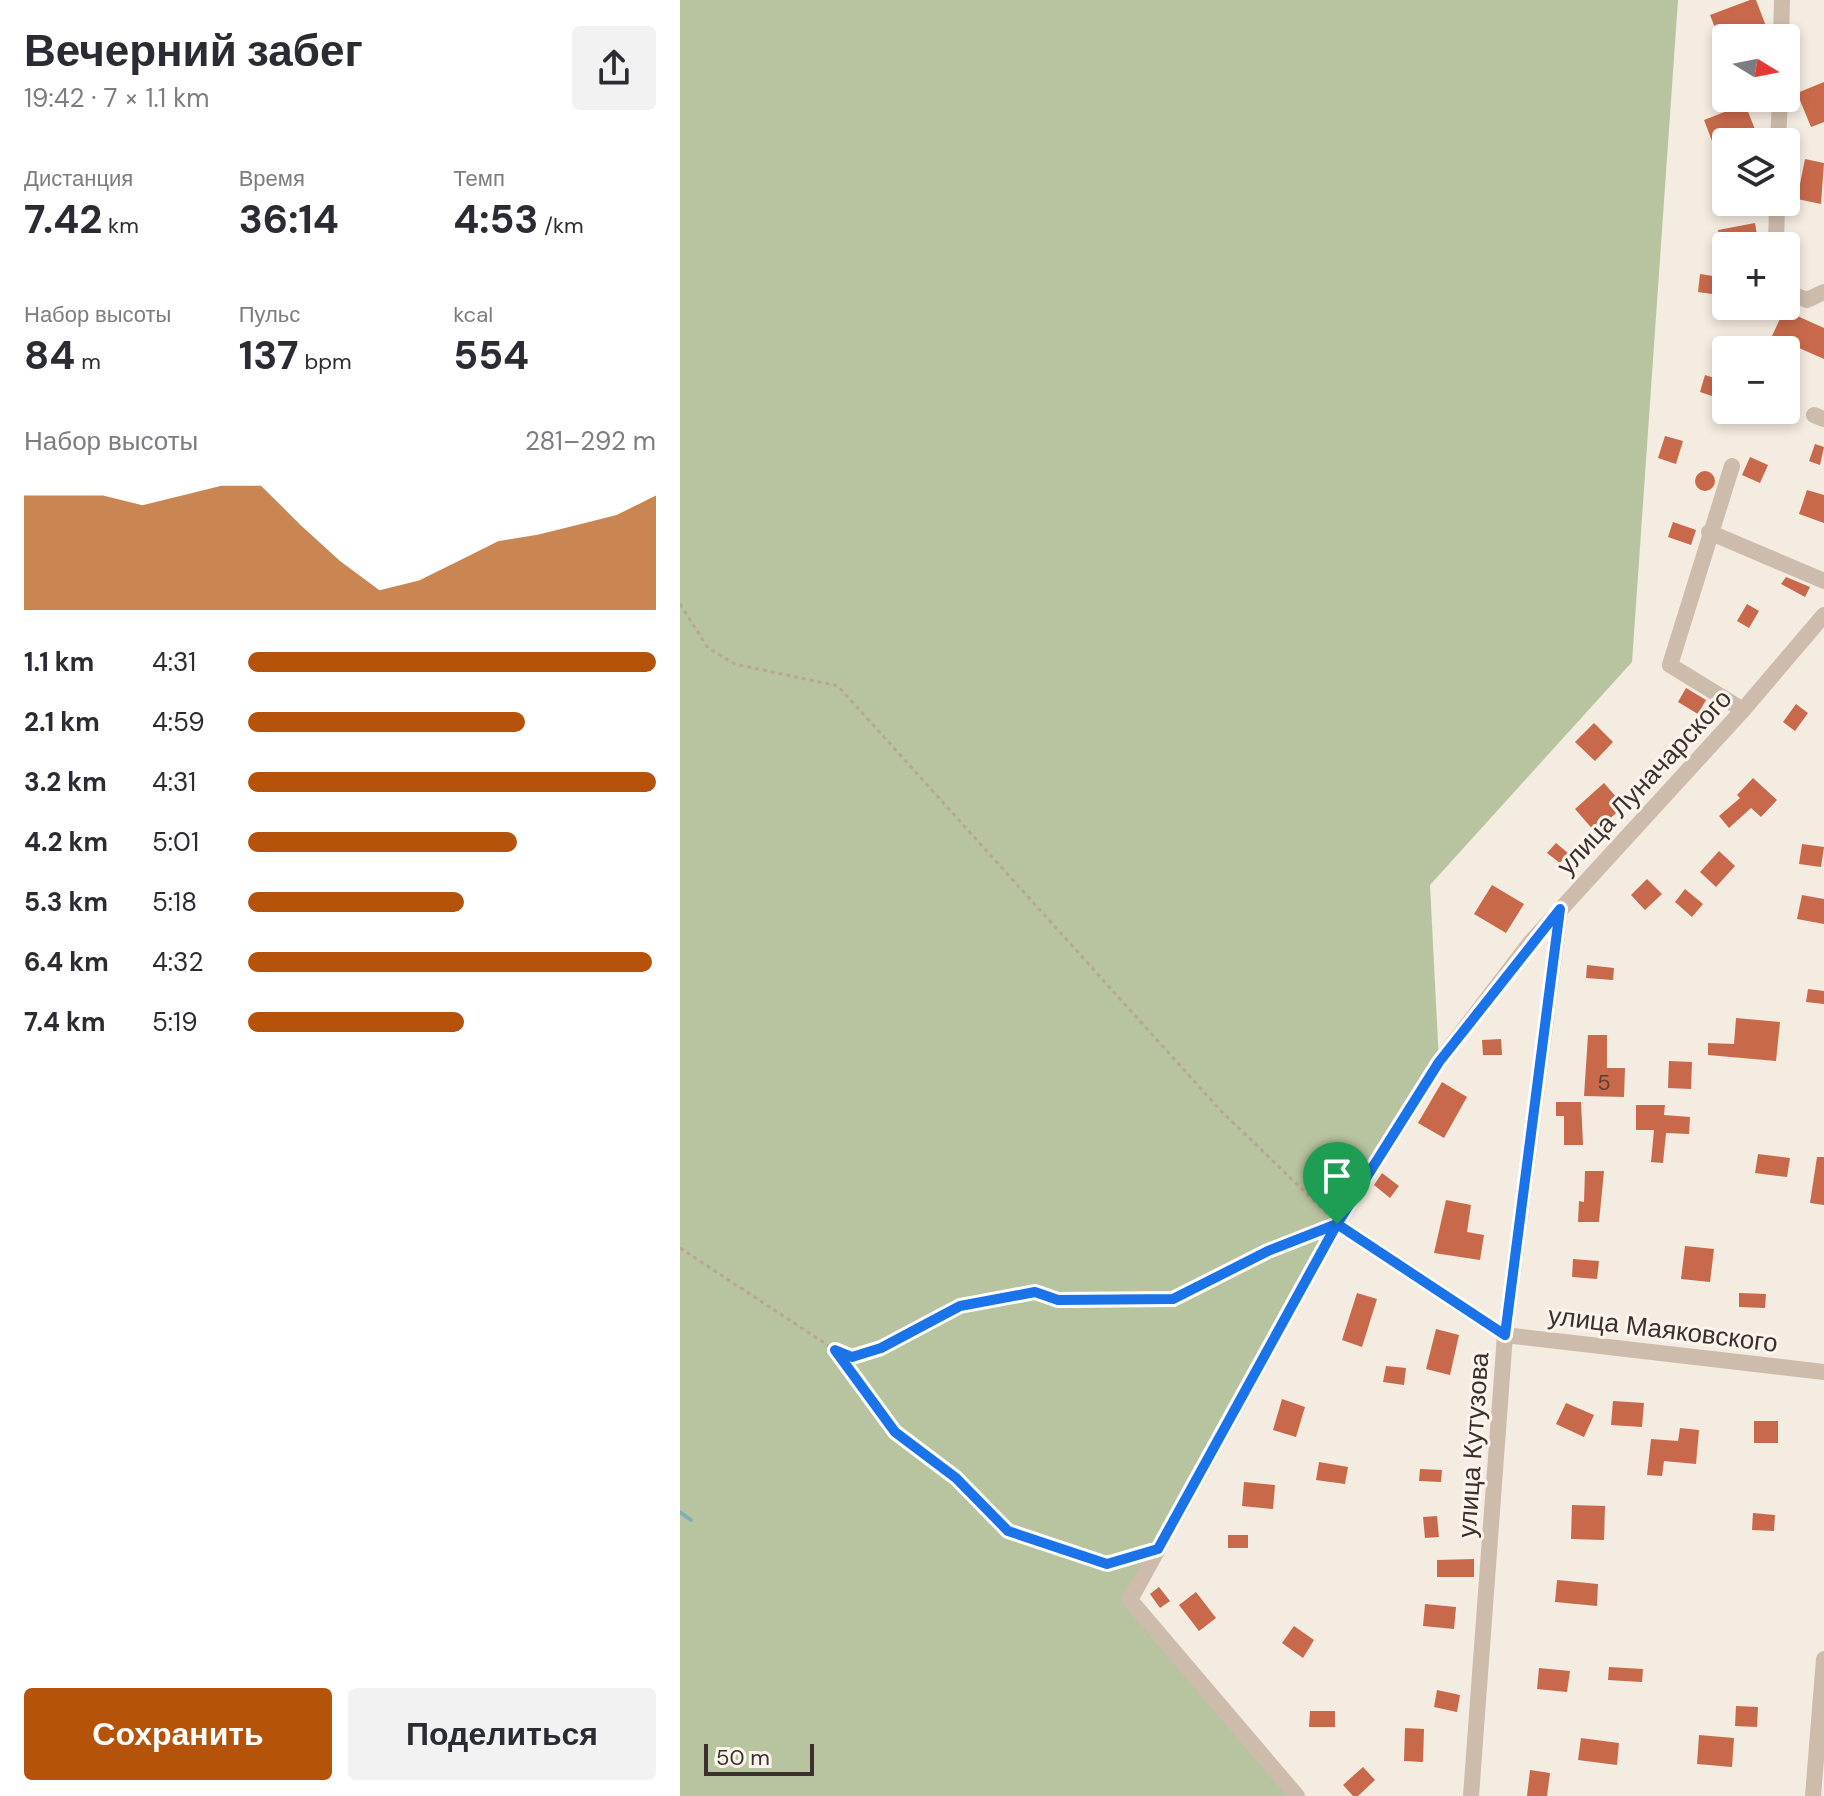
<!DOCTYPE html>
<html lang="ru">
<meta charset="utf-8">
<style>
body{margin:0;font-family:"DM Sans",sans-serif;background:#f2f2f3;color:#2b2b33;height:100vh;display:flex;flex-direction:column;font-size:30px;white-space:nowrap}
*{box-sizing:border-box;margin:0}
p{font-size:26px;color:#7c7c81}
.icon{flex:none;width:44px;height:44px;fill:none;stroke:currentColor;stroke-width:2;stroke-linecap:round;stroke-linejoin:round}
.map{position:relative;flex:1;overflow:hidden}
.panel{display:flex;flex-direction:column;background:#fff;width:680px}
.panel>*{flex:none}
.needle{width:52px;rotate:100deg}
.buttons{position:absolute;left:1032px;top:24px;display:grid;gap:16px}
.buttons a{display:grid;place-items:center;width:88px;height:88px;border-radius:8px;background:#fff;box-shadow:0 4px 12px #0003;font-size:40px}
.scale{position:absolute;left:24px;bottom:20px;width:110px;box-sizing:border-box;padding-left:8px;border:4px solid #3b302b;border-top:0;font-size:22px;line-height:28px;white-space:nowrap;color:#3b302b;-webkit-text-stroke:6px #fbf5ee;paint-order:stroke}
.pin{position:absolute;display:grid;place-items:center;width:68px;height:68px;color:#fff;margin:-82px -34px;border-radius:50% 50% 50% 0;rotate:-45deg;box-shadow:0 0 8px #0007}
.pin .icon{rotate:45deg}
.round{display:grid;place-items:center;flex:none;width:84px;height:84px;border-radius:8px;background:#f2f2f3}
.head{display:flex;align-items:center;justify-content:space-between;height:136px;padding:0 24px}
h1{font-size:44px;font-weight:700;line-height:60px}
.stats{display:grid;grid-template-columns:repeat(3,1fr);gap:12px;height:136px;padding:8px 24px}
.stats div{display:grid;align-content:center}
.stats b{font-size:40px;font-weight:700}
.stats small{font-size:22px;font-weight:400}
.stats p{font-size:22px}
.chart{height:224px;padding:16px 24px}
.chart p{display:flex;justify-content:space-between}
.chart svg{width:100%;height:144px;margin-top:8px;fill:#b45309;opacity:.7}
.action{display:flex;gap:16px;margin-top:auto;padding:16px 24px}
.action a{flex:1;height:92px;border-radius:8px;background:#b45309;color:#fff;font-size:32px;font-weight:700;line-height:92px;text-align:center}
.action a+a{background:#f2f2f3;color:#2b2b33}
ul{padding:0 24px;list-style:none;font-size:26px}
li{display:grid;grid-template-columns:128px 96px 1fr;align-items:center;height:60px}
li i{height:20px;border-radius:10px;background:#b45309}
main{display:flex;flex:1;min-height:0}
.map>svg:first-child{display:block}
.green{fill:#b8c4a0}
.lines{fill:none;stroke-linecap:round;stroke-linejoin:round}
.stream{stroke:#7fb0b2;stroke-width:4}
.building{fill:#c8694b}
.path{stroke:#b9a596;stroke-width:3;stroke-dasharray:4 4;stroke-linecap:butt}
.minor{stroke:#cdbbac;stroke-width:16}
.route-casing{stroke:#fff;stroke-width:16}
.route{stroke:#1a73e8;stroke-width:10}
.labels{text-anchor:middle;stroke-width:6;stroke-linejoin:round;paint-order:stroke}
.number-label{font-size:22px;fill:#5e3e33}
.street-label{font-size:26px;fill:#3b302b;stroke:#fbf5ee}
</style>
<main>
<section class="panel">
<div class="head"><div><h1>Вечерний забег</h1><p>19:42 · 7 × 1.1 km</p></div><a class="round"><svg class="icon" aria-label="share" viewBox="0 0 24 24"><path d="M12 15V3M7 8l5-5 5 5M5 13v7h14v-7"/></svg></a></div>
<div class="stats">
<div><p>Дистанция</p><b>7.42<small> km</small></b></div>
<div><p>Время</p><b>36:14</b></div>
<div><p>Темп</p><b>4:53<small> /km</small></b></div>
</div>
<div class="stats">
<div><p>Набор высоты</p><b>84<small> m</small></b></div>
<div><p>Пульс</p><b>137<small> bpm</small></b></div>
<div><p>kcal</p><b>554</b></div>
</div>
<div class="chart"><p><span>Набор высоты</span>281–292 m</p>
<svg viewBox="0 0 160 44" preserveAspectRatio="none"><path d="M0 44V9L10 9L20 9L30 12L40 9L50 6L60 6L70 18L80 29L90 38L100 35L110 29L120 23L130 21L140 18L150 15L160 9V44z"/></svg>
</div>
<ul>
<li><b>1.1 km</b>4:31<i style="width:100%"></i></li>
<li><b>2.1 km</b>4:59<i style="width:68%"></i></li>
<li><b>3.2 km</b>4:31<i style="width:100%"></i></li>
<li><b>4.2 km</b>5:01<i style="width:66%"></i></li>
<li><b>5.3 km</b>5:18<i style="width:53%"></i></li>
<li><b>6.4 km</b>4:32<i style="width:99%"></i></li>
<li><b>7.4 km</b>5:19<i style="width:53%"></i></li>
</ul>
<div class="action"><a>Сохранить</a><a>Поделиться</a></div>
</section>
<div class="map">
<svg width="1144" height="1796" viewBox="0 0 1144 1796">
<rect width="100%" height="100%" fill="#f4ebe1"/>
<polygon class="green" points="0,0 998,0 952,662 750,885 759,1062 450,1599 617,1796 0,1796"/>
<g class="lines">
<polyline class="stream" points="0,1512 11,1520"/>
</g>
<g class="building">
<polygon points="1070,0 1076,0 1089,34 1079,38 1039,38 1030,15"/>
<polygon points="1144,82 1144,122 1131,127 1117,93"/>
<polygon points="1065,104 1080,142 1046,142 1045,175 1024,120"/>
<polygon points="1125,159 1144,163 1141,204 1117,199"/>
<polygon points="1075,223 1079,246 1041,246 1038,230"/>
<polygon points="1020,274 1046,278 1046,296 1018,292"/>
<polygon points="1104,310 1144,328 1144,359 1092,336"/>
<polygon points="1025,375 1044,381 1038,398 1020,392"/>
<polygon points="985,436 1003,441 996,464 978,458"/>
<polygon points="1135,444 1144,447 1140,465 1129,461"/>
<polygon points="1070,457 1088,465 1080,483 1062,475"/>
<circle cx="1025" cy="481" r="10"/>
<polygon points="1127,490 1144,495 1144,523 1119,514"/>
<polygon points="993,522 1016,530 1011,545 988,537"/>
<polygon points="1106,577 1130,587 1125,597 1101,584"/>
<polygon points="1067,604 1079,611 1069,628 1057,621"/>
<polygon points="1006,688 1026,700 1018,714 998,702"/>
<polygon points="1116,704 1128,713 1115,731 1103,722"/>
<polygon points="914,723 933,742 915,761 895,742"/>
<polygon points="1073,778 1097,800 1081,817 1071,808 1049,828 1039,816 1060,798 1057,795"/>
<polygon points="924,783 944,806 915,832 895,809"/>
<polygon points="876,843 888,853 880,863 867,853"/>
<polygon points="1122,844 1144,847 1141,867 1119,864"/>
<polygon points="1039,851 1055,866 1036,887 1020,872"/>
<polygon points="967,879 982,894 965,910 951,895"/>
<polygon points="812,885 844,904 826,933 794,914"/>
<polygon points="1005,889 1023,904 1012,917 995,902"/>
<polygon points="1122,895 1144,899 1144,924 1117,919"/>
<polygon points="907,965 934,968 933,980 906,978"/>
<polygon points="1128,989 1144,991 1144,1004 1126,1002"/>
<polygon points="1056,1018 1100,1022 1096,1061 1028,1055 1028,1043 1054,1044"/>
<polygon points="908,1035 927,1035 927,1068 945,1068 944,1097 904,1096"/>
<polygon points="821,1039 822,1055 803,1055 802,1040"/>
<polygon points="989,1061 1012,1062 1011,1089 988,1088"/>
<polygon points="762,1082 787,1097 764,1138 738,1123"/>
<polygon points="876,1102 901,1102 903,1145 884,1145 884,1116 876,1116"/>
<polygon points="956,1105 985,1105 984,1115 1010,1117 1009,1134 986,1133 983,1163 971,1162 974,1130 956,1130"/>
<polygon points="1078,1154 1110,1158 1107,1177 1075,1173"/>
<polygon points="1137,1157 1144,1157 1144,1205 1130,1203"/>
<polygon points="905,1171 924,1171 919,1222 898,1222 899,1201 904,1202"/>
<polygon points="702,1173 719,1186 710,1198 694,1185"/>
<polygon points="766,1200 791,1205 787,1232 804,1235 800,1260 754,1253"/>
<polygon points="1005,1246 1034,1249 1030,1282 1001,1279"/>
<polygon points="893,1259 919,1261 917,1279 892,1277"/>
<polygon points="677,1293 697,1299 682,1347 662,1340"/>
<polygon points="1059,1293 1086,1294 1085,1308 1059,1307"/>
<polygon points="756,1329 779,1335 770,1375 746,1369"/>
<polygon points="706,1366 726,1368 724,1385 703,1382"/>
<polygon points="602,1399 625,1407 616,1437 593,1430"/>
<polygon points="933,1401 964,1403 962,1427 931,1425"/>
<polygon points="886,1403 914,1415 904,1437 876,1424"/>
<rect x="1074" y="1421" width="24" height="22"/>
<polygon points="1000,1428 1019,1430 1016,1464 984,1461 982,1476 967,1475 971,1439 998,1441"/>
<polygon points="639,1462 668,1467 665,1484 636,1480"/>
<polygon points="740,1469 762,1470 761,1482 739,1481"/>
<polygon points="564,1482 595,1485 593,1509 562,1506"/>
<polygon points="892,1505 925,1506 924,1540 891,1539"/>
<polygon points="1073,1513 1095,1515 1094,1531 1072,1530"/>
<polygon points="757,1516 759,1537 745,1538 743,1517"/>
<rect x="548" y="1535" width="20" height="13"/>
<polygon points="794,1559 794,1577 757,1577 757,1560"/>
<polygon points="877,1580 918,1584 917,1606 875,1602"/>
<polygon points="479,1587 490,1601 480,1608 470,1594"/>
<polygon points="516,1592 536,1618 519,1631 499,1605"/>
<polygon points="745,1604 776,1607 774,1629 743,1626"/>
<polygon points="614,1626 634,1640 623,1658 602,1643"/>
<polygon points="929,1667 963,1669 962,1682 928,1680"/>
<polygon points="859,1668 890,1671 887,1692 857,1689"/>
<polygon points="757,1690 780,1695 777,1712 754,1707"/>
<polygon points="1056,1706 1078,1707 1077,1727 1055,1726"/>
<polygon points="630,1711 655,1711 655,1727 629,1727"/>
<polygon points="725,1728 744,1729 743,1762 724,1761"/>
<polygon points="1019,1735 1054,1738 1052,1767 1017,1764"/>
<polygon points="901,1738 939,1743 937,1765 898,1760"/>
<polygon points="683,1767 695,1780 678,1796 673,1796 663,1785"/>
<polygon points="850,1770 870,1773 867,1796 847,1796"/>
</g>
<g class="lines">
<g class="path">
<polyline points="0,604 28,648 55,664 158,686 542,1112 647,1213"/>
<polyline points="0,1248 155,1350 172,1357 201,1348 280,1306 355,1292 378,1300 493,1299 588,1251 634,1233"/>
<polyline points="155,1350 215,1432 276,1478 328,1531 427,1564 458,1555"/>
</g>
<g class="minor">
<polyline points="1101,38 1102,0"/>
<polyline points="1098,142 1100,98"/>
<polyline points="1096,246 1097,202"/>
<polyline points="1106,292 1127,300 1144,292"/>
<polyline points="1134,415 1144,419"/>
<polyline points="1052,466 990,665 1063,710"/>
<polyline points="1029,532 1144,581"/>
<polyline points="657,1224 825,1335 1144,1372"/>
<polyline points="617,1796 450,1600 657,1224 759,1062 849,944 1063,710 1144,615"/>
<polyline points="791,1796 825,1335 880,911"/>
<polyline points="1133,1796 1144,1659"/>
</g>
</g>
<g class="lines">
<defs>
<polyline id="route" points="657,1224 588,1251 493,1299 378,1300 355,1292 280,1306 201,1348 172,1357 155,1350 215,1432 276,1478 328,1531 427,1564 478,1549 657,1224 825,1335 880,909 759,1062 657,1224"/>
</defs>
<use href="#route" class="route-casing"/>
<use href="#route" class="route"/>
</g>
<g class="labels">
<g class="number-label">
<text x="924" y="1090">5</text>
</g>
<g class="street-label">
<text transform="translate(964 782) rotate(-47)" y="9">улица Луначарского</text>
<text transform="translate(983 1329) rotate(7)" y="9">улица Маяковского</text>
<text transform="translate(793 1445) rotate(-86)" y="9">улица Кутузова</text>
</g>
</g>
</svg>
<div class="buttons">
<a><svg class="needle" viewBox="-14 -14 28 28"><path d="M0-13l5 13h-10z" fill="#e53935"/><path d="M0 13l5-13h-10z" fill="#7c7c81"/></svg></a>
<a><svg class="icon" aria-label="layers" viewBox="0 0 24 24"><path d="M12 4l9 5-9 5-9-5zM3 14l9 5 9-5"/></svg></a>
<a>+</a>
<a>−</a>
</div>
<div class="scale">50 m</div>
<div class="pin" style="left:657px;top:1224px;background:#1e9e55"><svg class="icon" aria-label="arrive" viewBox="0 0 24 24"><path d="M6 21V4h12l-3 4 3 4H6"/></svg></div>
</div>
</main>
